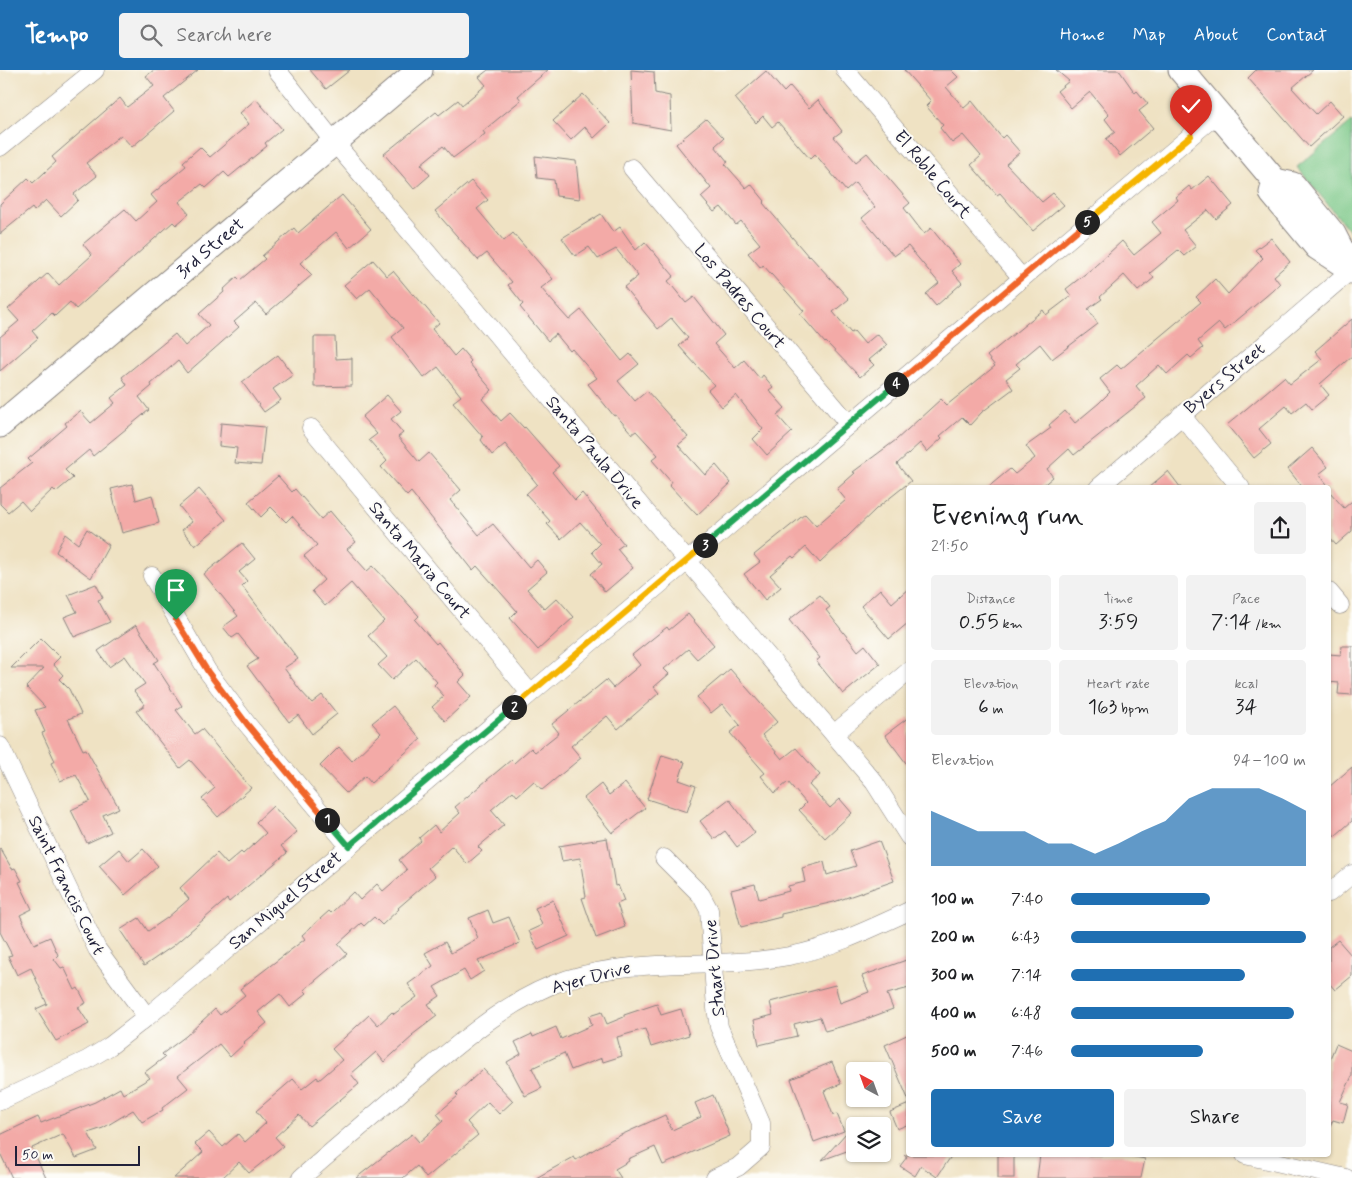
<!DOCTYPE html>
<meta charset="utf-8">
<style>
body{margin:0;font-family:Mynerve,sans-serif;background:#f2f2f2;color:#202124;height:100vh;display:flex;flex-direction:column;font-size:19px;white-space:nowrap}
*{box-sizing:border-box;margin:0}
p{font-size:16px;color:#757577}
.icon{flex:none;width:28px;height:28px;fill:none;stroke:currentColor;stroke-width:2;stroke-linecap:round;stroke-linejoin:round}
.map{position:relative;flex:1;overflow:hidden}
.drawer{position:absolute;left:906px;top:415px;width:425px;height:672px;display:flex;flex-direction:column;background:#fff;border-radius:5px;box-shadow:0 1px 4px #0004}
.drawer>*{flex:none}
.needle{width:32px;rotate:319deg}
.controls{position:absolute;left:846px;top:992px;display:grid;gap:10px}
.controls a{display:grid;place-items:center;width:45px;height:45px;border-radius:5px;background:#fff;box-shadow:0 1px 4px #0004;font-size:25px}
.scale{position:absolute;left:15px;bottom:12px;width:125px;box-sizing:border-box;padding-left:5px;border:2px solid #22223b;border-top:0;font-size:14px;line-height:18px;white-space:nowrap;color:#22223b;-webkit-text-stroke:4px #fdfcf7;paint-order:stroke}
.pin{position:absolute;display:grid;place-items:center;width:42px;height:42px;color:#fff;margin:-51px -21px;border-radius:50% 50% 50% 0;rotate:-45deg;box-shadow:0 0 5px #0007}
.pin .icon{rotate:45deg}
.km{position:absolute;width:25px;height:25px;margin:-12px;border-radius:50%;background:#222;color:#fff;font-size:14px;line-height:25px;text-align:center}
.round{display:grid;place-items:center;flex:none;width:52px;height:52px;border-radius:5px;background:#f2f2f2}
.summary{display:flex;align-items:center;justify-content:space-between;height:85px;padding:0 25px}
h1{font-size:28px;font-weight:600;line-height:38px}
.metrics{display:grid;grid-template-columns:repeat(3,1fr);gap:8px;height:85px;padding:5px 25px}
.metrics div{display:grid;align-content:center;border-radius:5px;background:#f2f2f2;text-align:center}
.metrics b{font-size:21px;font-weight:600}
.metrics small{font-size:14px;font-weight:400}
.metrics p{font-size:14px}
.chart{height:140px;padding:10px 25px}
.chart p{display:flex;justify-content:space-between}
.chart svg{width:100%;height:90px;margin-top:5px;fill:#1f6fb2;opacity:.7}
.cta{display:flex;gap:10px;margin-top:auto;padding:10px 25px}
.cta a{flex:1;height:58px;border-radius:5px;background:#1f6fb2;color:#fff;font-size:20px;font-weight:600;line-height:58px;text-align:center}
.cta a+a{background:#f2f2f2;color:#202124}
ul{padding:0 25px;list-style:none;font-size:16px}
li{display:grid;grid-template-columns:80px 60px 1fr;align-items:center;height:38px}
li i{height:12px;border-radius:6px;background:#1f6fb2}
header{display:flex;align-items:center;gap:30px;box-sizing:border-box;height:70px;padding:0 25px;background:#1f6fb2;color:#fff}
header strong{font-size:24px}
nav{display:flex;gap:28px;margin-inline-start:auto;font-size:18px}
.search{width:350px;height:45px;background:#f2f2f2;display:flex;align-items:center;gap:12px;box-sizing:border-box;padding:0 18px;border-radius:5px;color:#757577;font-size:19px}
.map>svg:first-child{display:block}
.green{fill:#7ac787;stroke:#4e7461}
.building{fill:#f3aaa7}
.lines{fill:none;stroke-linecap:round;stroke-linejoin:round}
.street-casing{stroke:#88827f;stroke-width:19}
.secondary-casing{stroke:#88827f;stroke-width:27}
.street{stroke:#fff;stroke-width:18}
.secondary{stroke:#fff;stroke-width:25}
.split-1-casing{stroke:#fff;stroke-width:10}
.split-2-casing{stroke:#fff;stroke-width:10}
.split-3-casing{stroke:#fff;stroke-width:10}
.split-4-casing{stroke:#fff;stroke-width:10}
.split-5-casing{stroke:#fff;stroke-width:10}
.split-6-casing{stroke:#fff;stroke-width:10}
.split-1{stroke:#f0652b;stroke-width:6}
.split-2{stroke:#22a559;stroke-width:6}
.split-3{stroke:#f5b400;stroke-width:6}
.split-4{stroke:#22a559;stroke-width:6}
.split-5{stroke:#f0652b;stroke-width:6}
.split-6{stroke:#f5b400;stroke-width:6}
.labels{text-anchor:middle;stroke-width:4;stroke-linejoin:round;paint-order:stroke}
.street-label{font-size:18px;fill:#22223b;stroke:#fdfcf7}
</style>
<header>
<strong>Tempo</strong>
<div class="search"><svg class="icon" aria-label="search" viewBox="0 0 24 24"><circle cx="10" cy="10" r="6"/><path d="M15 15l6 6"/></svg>Search here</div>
<nav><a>Home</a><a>Map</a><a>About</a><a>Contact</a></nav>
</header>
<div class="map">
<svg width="1352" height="1108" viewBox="0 0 1352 1108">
<rect width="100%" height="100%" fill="#fdfcf7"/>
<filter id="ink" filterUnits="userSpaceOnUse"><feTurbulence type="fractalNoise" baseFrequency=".02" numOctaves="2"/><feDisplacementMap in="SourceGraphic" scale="10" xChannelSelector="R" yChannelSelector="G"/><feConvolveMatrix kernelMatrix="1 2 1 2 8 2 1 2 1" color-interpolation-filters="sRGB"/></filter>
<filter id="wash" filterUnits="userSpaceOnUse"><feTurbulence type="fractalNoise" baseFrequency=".0096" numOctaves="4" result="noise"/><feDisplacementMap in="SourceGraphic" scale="20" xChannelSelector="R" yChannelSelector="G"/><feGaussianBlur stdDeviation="1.12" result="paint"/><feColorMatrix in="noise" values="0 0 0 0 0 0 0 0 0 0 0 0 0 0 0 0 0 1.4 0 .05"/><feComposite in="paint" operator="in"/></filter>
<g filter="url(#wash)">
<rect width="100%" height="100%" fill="#efe2c3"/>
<polygon class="green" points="1352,51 1352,164 1297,97"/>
<g id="blocks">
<g class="building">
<polygon points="154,0 198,0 164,28 174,41 132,77 121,65 86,93 97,106 74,124 78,130 61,146 46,130 34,141 32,138 0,164 0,134 28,108 33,113 56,92 52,87 120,28 127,37 154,16 146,6"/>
<polygon points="310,0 350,0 326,19"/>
<polygon points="488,0 548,0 518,26 521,30 483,61 485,64 453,88 443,76 421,94 430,105 414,119 384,84 436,42 439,45 458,30 462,35 486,15 479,7"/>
<polygon points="631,0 654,2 655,23 670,26 671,60 633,53"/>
<polygon points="904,0 951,0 958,7 946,17 964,38 972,31 1002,68 1005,65 1020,82 1006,94 1042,132 1053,123 1064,135 1033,161 1000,123 997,125 971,95 981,86 963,65 952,73 940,58 943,55 926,36 931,31"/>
<polygon points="1056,0 1119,0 1135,23 1137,21 1148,34 1139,41 1153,58 1120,86 1106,69 1115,62 1105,49 1109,45 1090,22 1071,38 1057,21 1069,11"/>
<polygon points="1256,0 1313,0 1292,18 1316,44 1330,31 1343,46 1309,77 1248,8"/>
<polygon points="766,1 784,22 790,16 809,38 818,30 842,61 834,67 856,92 867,83 910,133 904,138 924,164 931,158 960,194 952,201 962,213 936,236 926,224 939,213 908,176 894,186 862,148 875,137 855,113 846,121 815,84 810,89 778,52 772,57 763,46 756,53 735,28"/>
<polygon points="583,24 610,53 594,68 585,57 571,70 553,51"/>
<polygon points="256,29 282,59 265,73 267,76 229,107 224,102 206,118 202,114 179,132 189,144 176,155 173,152 76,239 70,232 55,246 52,243 32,261 38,268 0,301 0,267 19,251 8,239 48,203 59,215 92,185 83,174 125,139 136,151 157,132 151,125 186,96 183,92 200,77 210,87 249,54 240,43"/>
<polygon points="706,49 724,68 715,76 728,92 725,94 746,118 751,114 765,131 763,133 809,187 810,186 849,229 833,242 851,263 854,261 865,274 877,264 887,275 869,290 874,295 860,307 826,272 825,273 800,244 804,241 763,195 761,198 748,183 760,174 741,151 736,155 721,137 714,142 701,127 711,118 676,74"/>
<polygon points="535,86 576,91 580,129 556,126 554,110 537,108"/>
<polygon points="1209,106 1233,135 1216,149 1208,140 1183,160 1196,176 1184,186 1178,180 1150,203 1154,208 1138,221 1124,205 1100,227 1102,229 1088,239 1098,254 1052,289 1040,274 1016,294 1020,298 1006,309 1013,319 982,342 970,355 962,347 940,366 942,368 927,382 920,373 897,394 911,411 876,439 820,493 806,477 794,488 792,486 770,505 781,517 765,530 744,504 760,492 754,485 805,444 816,456 846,430 837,419 855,403 853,402 896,370 941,329 947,335 995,296 987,286 1043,240 1046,245 1071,226 1066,219 1094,197 1122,171 1134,185 1161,163 1152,152 1178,130 1176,127 1189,116 1192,120"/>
<polygon points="471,111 488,130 477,139 504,171 513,163 553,209 541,218 560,240 569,250 581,240 622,291 630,284 639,294 618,311 635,331 647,321 688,367 678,375 705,405 716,395 731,413 697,445 669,415 672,413 652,390 658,385 636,361 632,364 616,345 614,346 588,314 597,308 572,279 570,281 556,264 548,271 520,237 523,234 508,215 512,212 487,183 478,190 435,141"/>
<polygon points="342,125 371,159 349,178 336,162 300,193 312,205 266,244 256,233 234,252 239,257 187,303 178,291 151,314 152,316 139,327 149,340 93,386 89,380 65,400 73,408 56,422 53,419 30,441 21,431 8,442 0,434 0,418 32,393 28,389 67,356 65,353 80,341 91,353 115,333 111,328 127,315 122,307 175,264 185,276 209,255 199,244 224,222 223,220 237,207 240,210 265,189 262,186 294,158 298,163"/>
<polygon points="601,144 613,162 620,157 636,180 645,172 674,206 668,211 686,233 694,227 724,265 714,274 735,298 744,290 760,309 763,305 773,317 769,320 785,338 777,345 792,362 767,385 753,369 763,359 736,325 722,337 708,320 714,315 679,276 688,268 671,248 658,259 624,217 638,206 616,179 598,189 589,177 575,186 562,168"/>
<polygon points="1271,168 1290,192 1274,206 1280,214 1265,227 1225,260 1219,253 1198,271 1203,278 1191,288 1188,285 1167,304 1159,295 1136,316 1146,328 1074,385 1069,379 1047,399 1053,407 1040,418 987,418 1010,399 1015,404 1035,388 1026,376 1051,358 1049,355 1065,341 1075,353 1099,333 1110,322 1100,309 1117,295 1121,299 1201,232 1196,227 1215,209 1228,224 1263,188 1255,180"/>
<polygon points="373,190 387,206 393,201 413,225 414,224 439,253 432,259 454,286 461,279 471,291 469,293 492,320 482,329 501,351 510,343 524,358 525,357 559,396 552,402 575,430 582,423 624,474 617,479 633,498 605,522 591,504 602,494 592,482 600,474 580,452 561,469 547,454 550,451 526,424 537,414 505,374 492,385 481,370 483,367 453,332 461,326 438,297 424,308 392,267 403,258 370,218 357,229 344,215"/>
<polygon points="1352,249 1352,286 1320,314 1329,325 1312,339 1306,332 1292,343 1286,336 1259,359 1271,374 1254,388 1227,355 1284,307 1290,314 1322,289 1315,281"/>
<polygon points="314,267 335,267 336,289 352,288 352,316 314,317"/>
<polygon points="278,285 293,305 273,319 281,330 264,342 242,312"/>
<polygon points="387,325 401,341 391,349 403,363 398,367 419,392 429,383 461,420 450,430 479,465 493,454 529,497 537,490 547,502 527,519 545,539 557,528 574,547 538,580 510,548 517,541 477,496 473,500 411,422 407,426 381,397 387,391 369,370 377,364 362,347"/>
<polygon points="221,353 265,357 261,395 235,393 237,378 219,376"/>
<polygon points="1312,378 1328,397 1319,404 1330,418 1303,418 1288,399"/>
<polygon points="1168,401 1181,418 1148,418"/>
<polygon points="278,406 292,422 295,419 321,449 330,441 356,472 347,479 367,501 373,496 393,517 419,546 415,550 436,574 438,572 465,605 458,612 471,627 445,651 432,637 444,626 434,615 437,612 416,588 392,610 378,595 387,587 368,566 384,551 351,513 325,536 312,521 324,510 304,486 317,475 292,446 286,452 271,437 261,447 248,432"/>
<polygon points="132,414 136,430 152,425 159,453 122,463 111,419"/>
<polygon points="199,419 226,450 195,476 182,460 192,452 179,436"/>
<polygon points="1329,421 1344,438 1352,431 1352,461 1336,475 1329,467"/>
<polygon points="87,459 109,475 91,508 56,482 65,464 78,474"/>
<polygon points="242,473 255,489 239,502 247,511 242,516 298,589 284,598 300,620 312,633 322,625 337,644 312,664 298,645 289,652 247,596 258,589 238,564 232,568 223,557 238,546 204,504"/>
<polygon points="96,514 103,528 98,530 110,552 74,567 64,547 77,542 68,525"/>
<polygon points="909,518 909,552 889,569 861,536 880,519 892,533"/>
<polygon points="820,525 830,537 826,540 858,581 865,575 880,594 843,624 816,591 820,588 789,550"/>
<polygon points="688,544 714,575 697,589 688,579 664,599 669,604 654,617 659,623 618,659 607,646 571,676 581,688 542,720 534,711 517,726 513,721 491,740 504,755 478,777 482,781 467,794 452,776 428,798 435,806 398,838 399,839 382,855 374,847 364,856 361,853 338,874 347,884 304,920 307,923 290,937 280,924 258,942 267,953 244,972 245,973 230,987 219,974 178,1006 188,1018 162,1038 163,1040 142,1052 133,1040 103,1058 88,1063 97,1080 76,1088 63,1064 32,1078 46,1108 12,1108 0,1083 0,1065 38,1047 41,1053 95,1032 120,1018 123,1024 150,1008 145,1002 165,987 162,984 186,966 215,939 220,945 245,925 240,919 305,869 302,865 329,841 331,843 353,822 360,830 377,814 383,821 407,800 399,790 421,771 419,768 434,755 439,762 460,743 455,737 487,710 511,690 514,693 531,678 535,682 559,663 552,654 606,610 613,618 640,595 632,585 667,557 669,560"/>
<polygon points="136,555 159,590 154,593 182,636 176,640 195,664 202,659 251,718 218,747 202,729 215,718 190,690 180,698 136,641 145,635 134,621 145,614 125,586 109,597 98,581"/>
<polygon points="41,568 60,587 53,594 63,605 59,609 69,619 81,644 68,649 83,680 86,679 119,738 103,745 111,762 87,773 71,740 90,731 76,705 60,711 51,693 55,691 42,663 45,662 35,640 45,637 26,617 44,598 11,598"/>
<polygon points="1342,576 1352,576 1352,625 1338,624 1339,613 1329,612 1329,584 1341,585"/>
<polygon points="730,599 777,652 762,665 782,689 796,678 820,705 809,715 830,738 840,729 852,743 825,768 799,740 806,733 788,712 775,723 761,706 765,703 730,663 740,655 722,634 711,643 697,627"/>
<polygon points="393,636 421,669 371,713 365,706 346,723 320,696 339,677 352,691 381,663 372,653"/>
<polygon points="909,647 909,697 885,665"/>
<polygon points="662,685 685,692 679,710 696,716 687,742 647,729"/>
<polygon points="1352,697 1352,751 1335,766 1329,758 1329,717"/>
<polygon points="625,713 645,738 612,763 584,728 601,714 609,725"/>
<polygon points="729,729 755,763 737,777 725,761 714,769 700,751"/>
<polygon points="273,736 297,762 281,776 287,783 229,832 227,829 173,876 144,896 120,860 139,848 148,861 167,848 189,829 180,818 217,783 227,794 241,782 243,784 266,763 256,752"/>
<polygon points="607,768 615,816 618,815 624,831 617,834 625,857 596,868 582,828 586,827 580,788 562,791 559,776"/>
<polygon points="879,771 894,811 834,832 781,844 781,847 741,857 731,820 755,814 759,829 789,821 788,816 805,812 802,798 824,792 827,805 856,796 850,781"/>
<polygon points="0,778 12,799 15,798 22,811 19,812 32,839 20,845 34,874 50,867 58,885 54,889 61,898 64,897 75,920 78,918 86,933 78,937 89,954 56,971 36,939 47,934 31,898 17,905 8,886 12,885 0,862"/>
<polygon points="119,779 129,791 143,779 158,796 125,825 99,796"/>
<polygon points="553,830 569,866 538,880 529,861 542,855 535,838"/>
<polygon points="488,840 493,853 509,847 520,873 478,891 484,901 470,910 464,900 434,917 440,926 428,934 437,946 412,965 413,966 384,992 376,982 351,1004 359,1014 347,1024 309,1056 299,1045 275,1067 283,1076 249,1103 239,1092 222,1108 174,1108 203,1082 195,1074 209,1062 223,1077 238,1064 245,1072 266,1053 256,1041 293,1009 302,1019 317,1007 319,1010 342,990 332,979 369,945 378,955 392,942 394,944 417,927 408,914 433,896 425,883 445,872 451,883 478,868 469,848"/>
<polygon points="1338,870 1352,886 1352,906 1335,920 1329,913 1329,877"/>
<polygon points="909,889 909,918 887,924 893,939 858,952 825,961 820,947 794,954 797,966 759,975 754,950 773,945 770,932 835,915 840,933 869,922 862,906"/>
<polygon points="657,934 661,945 681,939 689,965 651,977 645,959 617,967 622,986 603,992 602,988 571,1000 564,983 532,998 542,1018 525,1026 507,992 521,984 515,972 532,964 533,967 556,957 561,969 592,955 589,946 602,942 607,954 624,947 624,945"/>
<polygon points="909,964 909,1031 885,975"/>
<polygon points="1336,974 1352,981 1352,1006 1340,1032 1348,1034 1343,1053 1333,1050 1329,1058 1329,991"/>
<polygon points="832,992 841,1014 824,1021 833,1045 837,1044 844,1061 814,1072 791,1009"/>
<polygon points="483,999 513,1031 499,1044 488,1032 467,1052 478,1065 426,1108 417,1096 403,1108 356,1108 412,1064 419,1072 443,1051 437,1044 458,1026 456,1024"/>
<polygon points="713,1025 730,1066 663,1095 655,1077 628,1089 629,1091 615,1099 621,1108 536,1108 574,1087 576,1090 612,1069 665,1045 672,1060 701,1047 695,1033"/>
<polygon points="909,1034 909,1054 897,1059 890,1042"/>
<polygon points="855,1053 855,1078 822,1090"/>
<polygon points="904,1085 952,1085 937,1107 921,1096 915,1106 900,1096 907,1087"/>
<rect x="998" y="1085" width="16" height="23"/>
<polygon points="1040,1085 1126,1085 1145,1089 1141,1108 1037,1108"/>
</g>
</g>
</g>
<g filter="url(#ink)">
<use href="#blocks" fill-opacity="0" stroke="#88827f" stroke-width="1"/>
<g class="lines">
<defs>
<g id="street">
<polyline points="277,0 334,72 874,712 909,767"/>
<polyline points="845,0 1021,207"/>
<polyline points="0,77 95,0"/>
<polyline points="632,98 849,354"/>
<polyline points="1181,345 1241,418"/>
<polyline points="311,358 530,623"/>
<polyline points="1098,418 1351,200"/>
<polyline points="152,506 208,602 247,654 349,776"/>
<polyline points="1329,522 1340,535"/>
<polyline points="834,664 909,601"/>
<polyline points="0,676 97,879 147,947"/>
<polyline points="664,788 701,825 709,840 716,938 719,957 761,1053 761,1077 738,1097 715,1108"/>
<polyline points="1329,823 1352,804"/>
<polyline points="0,1031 87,990 110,976 147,947 1218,43"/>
<polyline points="1245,1085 1346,1108"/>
<path d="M301 1108C339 1075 377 1043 415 1010 462 971 509 928 568 909 643 886 715 900 789 886 831 878 870 859 909 841"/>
</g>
<g id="secondary">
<polyline points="1181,0 1275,111 1293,115 1333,164 1352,201"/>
<polyline points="1275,111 1272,123 1317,177 1349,198"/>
<path id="s1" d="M0 355 420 0"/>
</g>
</defs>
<use href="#street" class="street-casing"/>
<use href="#secondary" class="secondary-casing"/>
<use href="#street" class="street"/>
<use href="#secondary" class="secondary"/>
</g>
</g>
<g class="lines" filter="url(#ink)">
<defs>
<polyline id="split-1" points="176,550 208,602 247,654 327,750"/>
<polyline id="split-2" points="327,750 349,776 514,637"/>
<polyline id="split-3" points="514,637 705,475"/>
<polyline id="split-4" points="705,475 896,314"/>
<polyline id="split-5" points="896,314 1087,152"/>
<polyline id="split-6" points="1087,152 1191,66"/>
</defs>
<use href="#split-1" class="split-1-casing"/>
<use href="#split-2" class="split-2-casing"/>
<use href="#split-3" class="split-3-casing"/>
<use href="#split-4" class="split-4-casing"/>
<use href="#split-5" class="split-5-casing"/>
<use href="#split-6" class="split-6-casing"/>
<use href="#split-1" class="split-1"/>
<use href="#split-2" class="split-2"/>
<use href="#split-3" class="split-3"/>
<use href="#split-4" class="split-4"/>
<use href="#split-5" class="split-5"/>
<use href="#split-6" class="split-6"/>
</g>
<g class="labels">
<g class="street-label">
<text transform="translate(933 104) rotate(50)" y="6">El Roble Court</text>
<text dy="6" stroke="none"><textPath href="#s1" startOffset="275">3rd Street</textPath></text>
<text transform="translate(740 226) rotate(50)" y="6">Los Padres Court</text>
<text transform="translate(1224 308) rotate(-40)" y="6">Byers Street</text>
<text transform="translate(595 382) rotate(50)" y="6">Santa Paula Drive</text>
<text transform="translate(420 490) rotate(50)" y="6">Santa Maria Court</text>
<text transform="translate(67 815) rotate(64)" y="6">Saint Francis Court</text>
<text transform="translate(285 830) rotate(-40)" y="6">San Miguel Street</text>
<text transform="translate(714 898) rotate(-95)" y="6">Stuart Drive</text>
<text transform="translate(591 907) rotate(-15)" y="6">Ayer Drive</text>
</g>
</g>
</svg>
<div class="controls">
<a><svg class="needle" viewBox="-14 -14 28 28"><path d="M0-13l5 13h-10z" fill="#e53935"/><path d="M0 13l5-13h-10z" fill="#757577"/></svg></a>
<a><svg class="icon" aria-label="layers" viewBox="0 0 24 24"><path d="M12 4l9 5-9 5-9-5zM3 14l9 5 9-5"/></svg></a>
</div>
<div class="scale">50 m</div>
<div class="pin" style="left:176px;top:550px;background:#1e9e55"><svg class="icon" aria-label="arrive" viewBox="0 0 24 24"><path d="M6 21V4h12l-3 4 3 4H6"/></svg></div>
<div class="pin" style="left:1191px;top:66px;background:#d93025"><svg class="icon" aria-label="check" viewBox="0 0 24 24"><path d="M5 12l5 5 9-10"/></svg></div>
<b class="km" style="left:327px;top:750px">1</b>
<b class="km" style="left:514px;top:637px">2</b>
<b class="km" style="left:705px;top:475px">3</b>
<b class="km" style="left:896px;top:314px">4</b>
<b class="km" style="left:1087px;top:152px">5</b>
<section class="drawer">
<div class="summary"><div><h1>Evening run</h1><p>21:50</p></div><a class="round"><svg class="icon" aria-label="share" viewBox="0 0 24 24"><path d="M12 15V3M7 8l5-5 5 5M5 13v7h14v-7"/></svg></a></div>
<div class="metrics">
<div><p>Distance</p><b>0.55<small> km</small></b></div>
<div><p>Time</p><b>3:59</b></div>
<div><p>Pace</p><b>7:14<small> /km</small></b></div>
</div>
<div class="metrics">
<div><p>Elevation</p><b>6<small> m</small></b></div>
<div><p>Heart rate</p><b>163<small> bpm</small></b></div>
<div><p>kcal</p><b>34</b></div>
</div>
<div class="chart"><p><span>Elevation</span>94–100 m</p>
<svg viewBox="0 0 160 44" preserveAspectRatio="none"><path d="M0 44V17L10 22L20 27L30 27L40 27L50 33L60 33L70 38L80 33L90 27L100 22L110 11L120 6L130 6L140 6L150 11L160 17V44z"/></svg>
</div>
<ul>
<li><b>100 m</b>7:40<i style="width:59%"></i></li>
<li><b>200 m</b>6:43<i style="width:100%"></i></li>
<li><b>300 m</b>7:14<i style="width:74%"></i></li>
<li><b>400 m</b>6:48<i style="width:95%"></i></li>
<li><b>500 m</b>7:46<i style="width:56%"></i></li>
</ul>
<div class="cta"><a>Save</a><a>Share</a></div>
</section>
</div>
